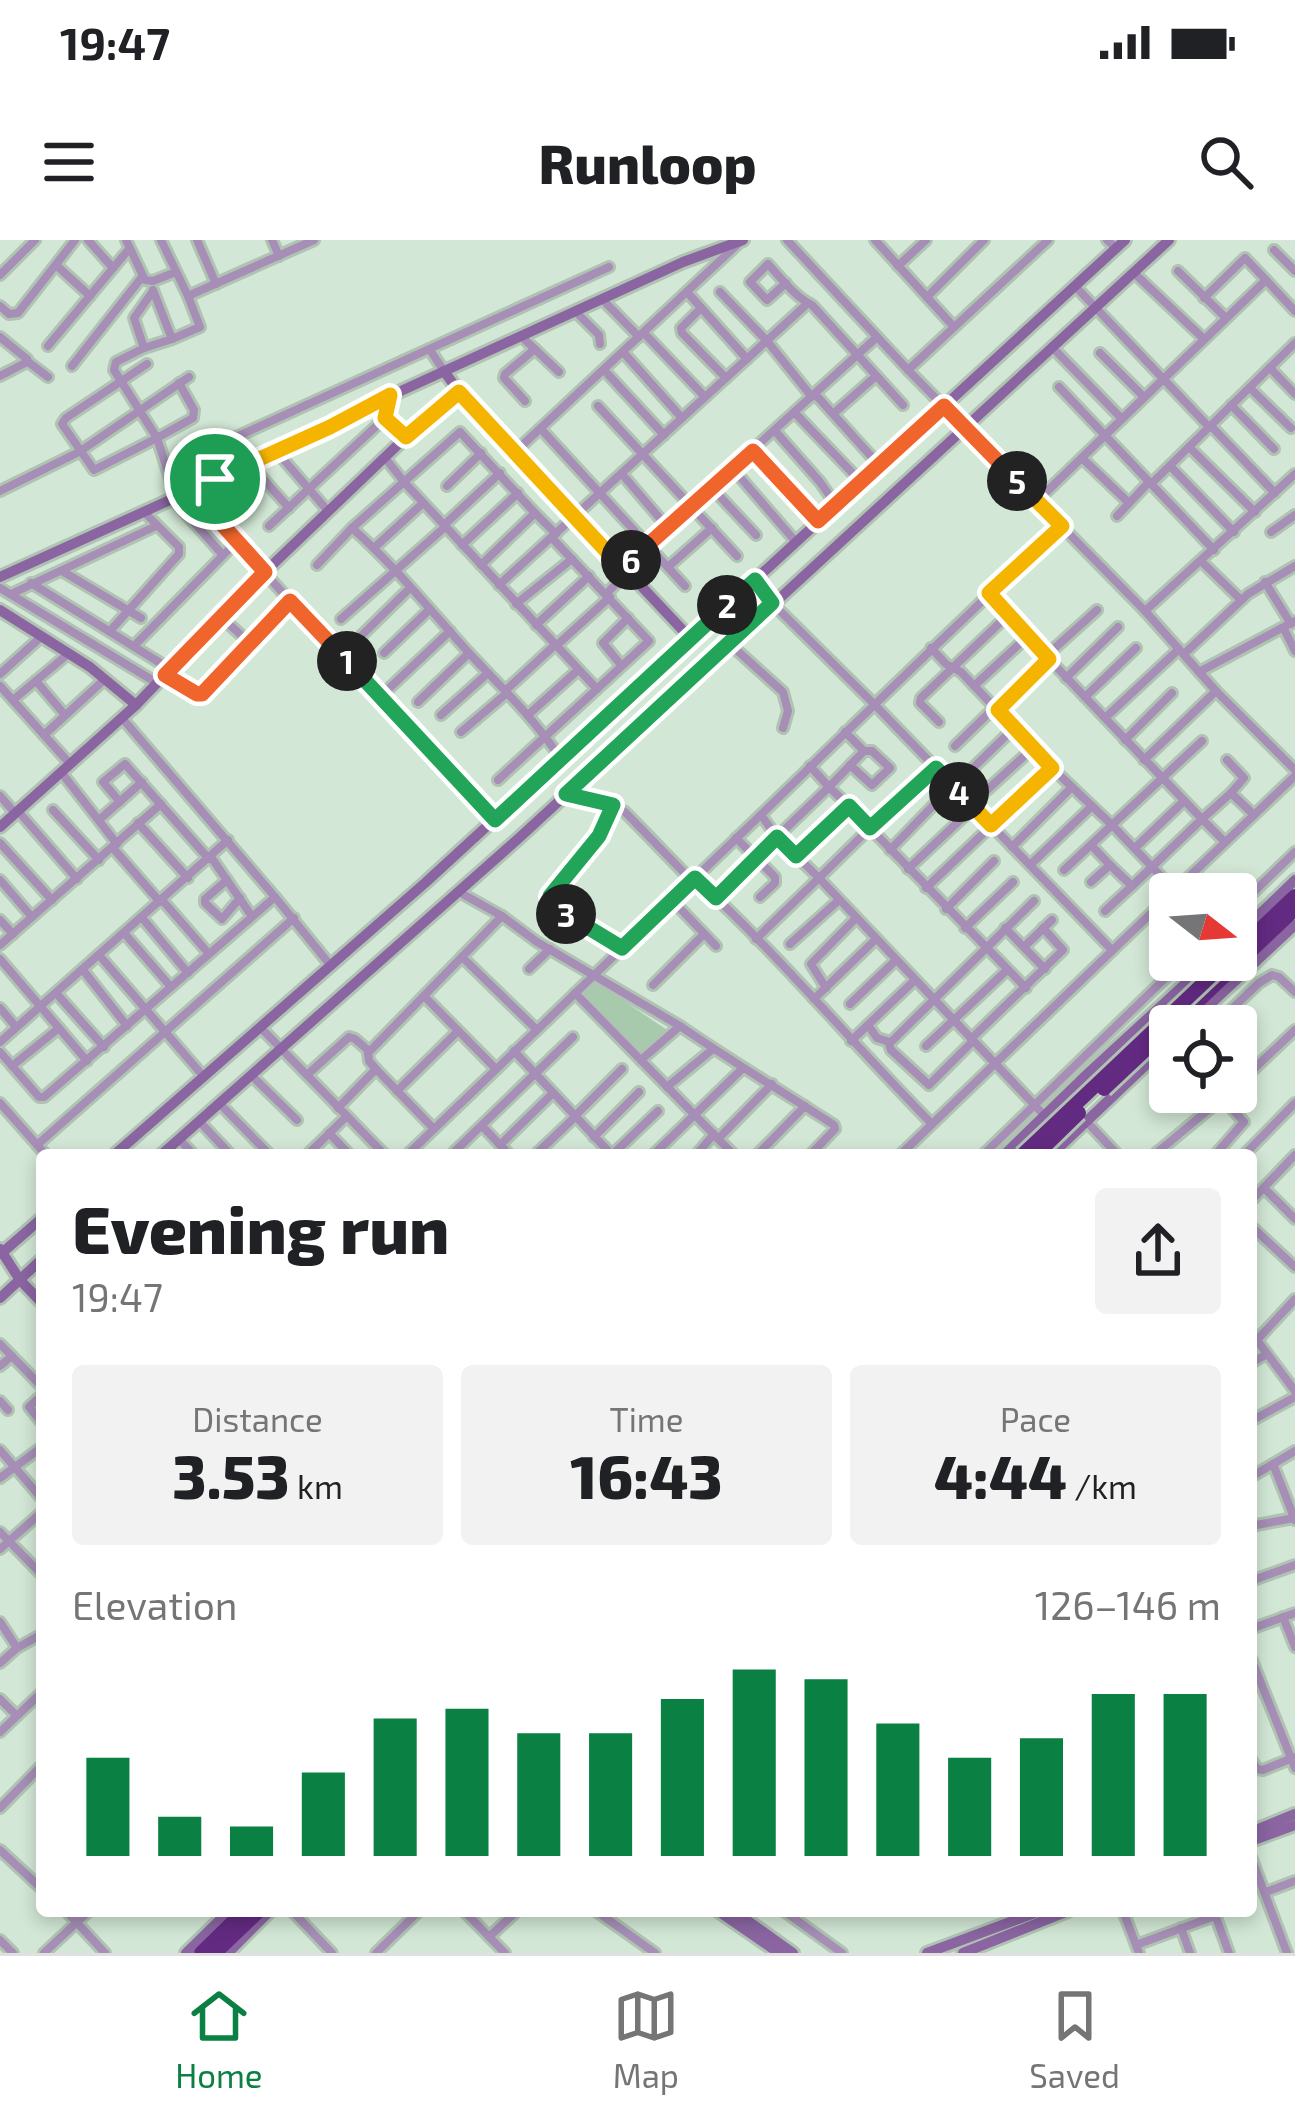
<!DOCTYPE html>
<meta charset="utf-8">
<style>
body{margin:0;font-family:"Exo 2",sans-serif;background:#f2f2f2;color:#202124;height:100vh;display:flex;flex-direction:column;font-size:45px;white-space:nowrap}
*{box-sizing:border-box;margin:0}
p{font-size:39px;color:#757577}
.icon{flex:none;width:66px;height:66px;fill:none;stroke:currentColor;stroke-width:2;stroke-linecap:round;stroke-linejoin:round}
.map{position:relative;flex:1;overflow:hidden}
.sheet{position:absolute;left:36px;top:909px;width:1221px;height:768px;display:flex;flex-direction:column;background:#fff;border-radius:12px;box-shadow:0 6px 18px #0003}
.sheet>*{flex:none}
.needle{width:78px;rotate:107deg}
.fabs{position:absolute;left:1149px;top:633px;display:grid;gap:24px}
.fabs a{display:grid;place-items:center;width:108px;height:108px;border-radius:12px;background:#fff;box-shadow:0 6px 18px #0003;font-size:60px}
.pin{position:absolute;display:grid;place-items:center;width:102px;height:102px;color:#fff;margin:-51px;border:6px solid #fff;border-radius:50%;box-shadow:0 3px 12px #0007}
.km{position:absolute;width:60px;height:60px;margin:-30px;border-radius:50%;background:#222;color:#fff;font-size:33px;line-height:60px;text-align:center}
.round{display:grid;place-items:center;flex:none;width:126px;height:126px;border-radius:12px;background:#f2f2f2}
.summary{display:flex;align-items:center;justify-content:space-between;height:204px;padding:0 36px}
h1{font-size:66px;font-weight:800;line-height:90px}
.figures{display:grid;grid-template-columns:repeat(3,1fr);gap:18px;height:204px;padding:12px 36px}
.figures div{display:grid;align-content:center;border-radius:12px;background:#f2f2f2;text-align:center}
.figures b{font-size:60px;font-weight:800}
.figures small{font-size:33px;font-weight:400}
.figures p{font-size:33px}
.chart{height:336px;padding:24px 36px}
.chart p{display:flex;justify-content:space-between}
.chart svg{width:100%;height:216px;margin-top:12px;stroke:#0b8043;stroke-width:6}
.status{display:flex;justify-content:space-between;align-items:center;height:84px;padding:0 60px;background:#fff;direction:ltr}
.status svg{height:33px;fill:currentColor}
header{display:flex;justify-content:space-between;align-items:center;height:156px;padding:0 36px;background:#fff;font-size:54px;font-weight:800}
.tab-bar{display:flex;justify-content:space-around;align-items:center;height:168px;border-top:3px solid #e0e0e0;background:#fff;font-size:33px;color:#757577}
.tab-bar a{display:grid;justify-items:center;gap:6px}
.tab-bar .current{color:#0b8043}
.map>svg:first-child{display:block}
.green{fill:#a7c9ac}
.lines{fill:none;stroke-linecap:round;stroke-linejoin:round}
.street-casing{stroke:#b0c3b3;stroke-width:14}
.secondary-casing{stroke:#b0c3b3;stroke-width:16}
.highway-casing{stroke:#b0c3b3;stroke-width:20}
.street{stroke:#a68eb7;stroke-width:8}
.secondary{stroke:#8a65a2;stroke-width:10}
.highway{stroke:#632a82;stroke-width:14}
.highway-bridge-casing{stroke:#b0c3b3;stroke-width:20;stroke-linecap:butt}
.highway-bridge{stroke:#632a82;stroke-width:14}
.split-1-casing{stroke:#fff;stroke-width:24}
.split-2-casing{stroke:#fff;stroke-width:24}
.split-3-casing{stroke:#fff;stroke-width:24}
.split-4-casing{stroke:#fff;stroke-width:24}
.split-5-casing{stroke:#fff;stroke-width:24}
.split-6-casing{stroke:#fff;stroke-width:24}
.split-7-casing{stroke:#fff;stroke-width:24}
.split-1{stroke:#f0652b;stroke-width:15}
.split-2{stroke:#22a559;stroke-width:15}
.split-3{stroke:#22a559;stroke-width:15}
.split-4{stroke:#22a559;stroke-width:15}
.split-5{stroke:#f5b400;stroke-width:15}
.split-6{stroke:#f0652b;stroke-width:15}
.split-7{stroke:#f5b400;stroke-width:15}
</style>
<div class="status"><b>19:47</b><svg viewBox="0 0 49 12"><path d="M0 12V9h3v3zM5 12V6h3v6zM10 12V3h3v9zM15 12V0h3v12zM26 1h20v11H26zM47 4h2v5h-2z"/></svg></div>
<header><svg class="icon" aria-label="menu" viewBox="0 0 24 24"><path d="M4 6h16M4 12h16M4 18h16"/></svg>Runloop<svg class="icon" aria-label="search" viewBox="0 0 24 24"><circle cx="10" cy="10" r="6"/><path d="M15 15l6 6"/></svg></header>
<div class="map">
<svg width="1295" height="1713" viewBox="0 0 1295 1713">
<rect width="100%" height="100%" fill="#d2e7d5"/>
<polygon class="green" points="596,742 670,792 643,815 584,754"/>
<g class="lines">
<defs>
<g id="street">
<polyline points="88,0 113,28"/>
<polyline points="126,0 145,40 153,41 176,32"/>
<polyline points="161,0 188,56 314,0"/>
<polyline points="197,0 216,44"/>
<polyline points="272,0 279,16"/>
<polyline points="787,0 908,130"/>
<polyline points="875,0 954,87"/>
<polyline points="1048,0 908,130 1145,371 1216,451 1295,530"/>
<polyline points="1107,0 1116,8"/>
<polyline points="1274,10 1295,31"/>
<polyline points="56,25 90,56"/>
<polyline points="898,26 926,0"/>
<polyline points="1178,31 1225,77"/>
<polyline points="1134,33 1204,99"/>
<polyline points="0,35 35,0"/>
<polyline points="1266,40 1295,71"/>
<path d="M786 43 767 60 750 42 768 24C781 38 795 57 812 65L903 165"/>
<polyline points="1075,46 1209,187"/>
<polyline points="153,50 172,99 144,108 116,122 114,130 157,198 193,178 194,170 179,143"/>
<polyline points="687,52 747,119"/>
<polyline points="720,52 767,101 812,157"/>
<polyline points="927,57 984,0"/>
<polyline points="602,59 639,97"/>
<polyline points="0,66 9,74 18,73 75,0"/>
<polyline points="701,68 681,88 682,93 726,138"/>
<polyline points="575,71 599,95 600,104"/>
<polyline points="644,93 705,157"/>
<polyline points="0,97 27,119 25,123 0,136"/>
<polyline points="522,97 559,132"/>
<polyline points="172,99 200,87 188,56"/>
<polyline points="48,106 129,9"/>
<polyline points="1052,107 1122,179"/>
<polyline points="144,108 134,78 153,51"/>
<polyline points="430,110 444,131"/>
<polyline points="623,112 682,178"/>
<polyline points="1100,113 1144,157"/>
<polyline points="27,121 48,137"/>
<polyline points="147,124 66,178 62,184 94,230 157,198 176,257"/>
<polyline points="72,126 142,37"/>
<polyline points="1270,128 1295,154"/>
<polyline points="604,130 664,195"/>
<polyline points="1059,147 1214,310"/>
<polyline points="1250,148 1291,188"/>
<polyline points="815,154 879,225"/>
<polyline points="525,161 504,138 505,134 535,109"/>
<polyline points="1231,165 1274,209"/>
<polyline points="598,166 737,316"/>
<polyline points="795,173 861,242"/>
<polyline points="833,174 876,136"/>
<polyline points="385,178 406,197"/>
<polyline points="1211,186 1275,253"/>
<polyline points="541,189 685,346"/>
<polyline points="775,191 820,242 836,265"/>
<polyline points="1189,207 1255,272"/>
<polyline points="753,211 818,281"/>
<polyline points="277,212 328,271"/>
<polyline points="515,212 740,2"/>
<polyline points="385,218 405,243 597,449"/>
<polyline points="1082,218 1129,263"/>
<polyline points="250,224 289,268"/>
<polyline points="1170,226 1234,292"/>
<polyline points="733,229 796,302"/>
<polyline points="622,234 668,288"/>
<polyline points="215,239 208,221 208,213 212,208 609,27"/>
<polyline points="1151,244 1295,103"/>
<polyline points="447,246 481,213"/>
<polyline points="712,248 756,295"/>
<polyline points="191,250 290,361 495,580"/>
<polyline points="0,251 79,212 189,137"/>
<polyline points="173,259 222,314"/>
<polyline points="1037,261 1266,40 1245,18 1204,58"/>
<polyline points="536,274 556,294"/>
<polyline points="1117,276 1149,242"/>
<polyline points="444,285 500,233"/>
<polyline points="269,286 385,178 390,157"/>
<path d="M352 288C395 326 430 370 468 412 500 446 534 478 560 518"/>
<polyline points="1271,292 1295,275"/>
<polyline points="462,305 518,253"/>
<polyline points="374,308 423,263"/>
<polyline points="1201,321 1241,360"/>
<polyline points="317,325 352,288 460,192 535,273 481,325"/>
<polyline points="668,327 712,288"/>
<polyline points="622,328 877,97"/>
<polyline points="62,331 141,378"/>
<polyline points="755,340 772,363 874,464 1112,710"/>
<polyline points="1265,342 1291,384"/>
<polyline points="31,343 170,429"/>
<polyline points="499,345 807,64"/>
<polyline points="0,348 157,443"/>
<polyline points="989,353 1048,419"/>
<polyline points="11,354 156,286"/>
<polyline points="606,354 627,333"/>
<polyline points="516,364 572,319"/>
<polyline points="1145,371 1295,234"/>
<polyline points="221,377 251,404"/>
<polyline points="341,379 445,287"/>
<polyline points="536,385 589,336"/>
<polyline points="1284,389 1295,411"/>
<polyline points="110,391 179,314 179,307 144,272"/>
<polyline points="361,396 410,348"/>
<polyline points="730,404 783,452 788,471 783,488"/>
<polyline points="134,406 237,301"/>
<polyline points="556,406 610,357"/>
<polyline points="931,408 946,424 961,432 1052,528 1112,585 1064,630"/>
<polyline points="384,413 430,369"/>
<polyline points="1184,414 1248,354 1295,326"/>
<polyline points="1046,416 1097,370"/>
<polyline points="621,425 603,403 628,378"/>
<polyline points="1199,432 1295,381"/>
<polyline points="0,434 41,397"/>
<polyline points="165,435 197,454 202,454 290,361"/>
<polyline points="1066,438 1118,387"/>
<polyline points="36,441 65,475"/>
<polyline points="0,446 70,524"/>
<polyline points="974,446 1028,396"/>
<polyline points="506,450 555,405"/>
<polyline points="380,457 450,391"/>
<polyline points="1085,457 1136,408"/>
<polyline points="13,460 68,414"/>
<polyline points="418,462 469,413"/>
<polyline points="997,470 1049,419 1105,478"/>
<polyline points="441,475 488,433"/>
<polyline points="528,475 578,430"/>
<polyline points="122,478 275,657"/>
<polyline points="939,482 920,463 921,458 1008,375"/>
<polyline points="461,492 507,453"/>
<polyline points="845,492 864,511 872,511 890,528 872,545 850,525"/>
<polyline points="44,495 105,439"/>
<polyline points="1125,500 1172,453"/>
<polyline points="955,506 995,467"/>
<polyline points="1144,520 1216,451"/>
<polyline points="1227,520 1244,538 1231,553 1254,575"/>
<polyline points="970,531 1014,488"/>
<polyline points="61,532 117,604"/>
<polyline points="498,540 649,401 552,298"/>
<polyline points="987,550 1033,508"/>
<polyline points="567,555 604,561 625,572 692,641"/>
<polyline points="0,556 15,573"/>
<polyline points="120,562 103,542 125,524 209,619"/>
<polyline points="613,564 599,596 551,656 552,664 555,667 622,708"/>
<polyline points="849,566 870,588 936,528"/>
<polyline points="53,570 99,620"/>
<polyline points="18,571 77,639"/>
<polyline points="99,580 142,542"/>
<polyline points="138,583 188,638"/>
<polyline points="736,598 775,637 775,643 760,657"/>
<polyline points="1225,602 1202,579 1231,553"/>
<polyline points="0,603 52,660"/>
<polyline points="1091,605 1110,625"/>
<polyline points="1012,607 1072,547"/>
<polyline points="113,608 160,662"/>
<polyline points="1135,608 1184,561"/>
<polyline points="890,610 953,545"/>
<polyline points="796,616 849,566 829,547 864,511"/>
<polyline points="211,617 251,675"/>
<polyline points="1030,625 1091,567"/>
<polyline points="908,629 974,567"/>
<path d="M695 638C779 715 852 803 932 884"/>
<polyline points="0,640 32,677"/>
<polyline points="227,640 205,659 205,663 222,679 240,658"/>
<polyline points="1091,642 1110,625 1132,646 1202,579 1105,478 1179,409"/>
<polyline points="926,648 1052,528"/>
<polyline points="1174,651 1295,536"/>
<polyline points="459,652 502,676 537,702 680,786"/>
<polyline points="1178,654 1112,585 1202,501"/>
<polyline points="717,658 777,597 761,575"/>
<polyline points="672,660 716,706"/>
<polyline points="163,661 209,714"/>
<polyline points="946,669 994,621"/>
<polyline points="1236,669 1295,612"/>
<polyline points="1105,671 1132,646"/>
<polyline points="143,679 188,733"/>
<polyline points="0,680 13,694"/>
<polyline points="965,688 1013,642"/>
<polyline points="1005,688 1045,729"/>
<polyline points="125,694 171,747"/>
<polyline points="756,699 819,638 777,597 829,547 810,526"/>
<polyline points="790,704 839,660"/>
<polyline points="0,705 161,564"/>
<polyline points="1024,707 1052,680"/>
<polyline points="99,715 204,837"/>
<polyline points="462,717 535,788"/>
<polyline points="0,719 87,821"/>
<polyline points="529,729 550,709"/>
<polyline points="83,730 127,786"/>
<polyline points="653,745 704,694"/>
<polyline points="826,748 811,724 856,678"/>
<polyline points="1026,748 870,588 819,638 1044,875"/>
<polyline points="56,753 104,807"/>
<polyline points="575,753 734,915"/>
<polyline points="424,756 496,829"/>
<polyline points="814,759 876,699"/>
<polyline points="850,764 896,720"/>
<polyline points="0,768 16,787"/>
<polyline points="868,785 877,798 890,802"/>
<polyline points="1214,786 1259,743 1272,735 1279,737 1295,752"/>
<polyline points="260,787 385,915"/>
<polyline points="971,799 1063,710 1043,688"/>
<polyline points="851,801 915,740"/>
<polyline points="973,801 929,845 891,810 889,804 1034,661"/>
<polyline points="0,802 228,600"/>
<polyline points="926,806 1007,730"/>
<polyline points="514,811 612,915"/>
<polyline points="0,812 39,857 44,857 275,657 331,726"/>
<path d="M641 820 680 786C731 821 783 852 834 885L835 889 810 915"/>
<polyline points="12,826 59,788"/>
<polyline points="251,835 297,880"/>
<polyline points="307,835 349,797 355,799 369,811"/>
<polyline points="1236,846 1295,790"/>
<polyline points="667,847 713,809"/>
<polyline points="397,851 458,791"/>
<polyline points="0,863 46,915"/>
<polyline points="219,863 270,915"/>
<polyline points="338,868 376,829"/>
<polyline points="574,877 622,829"/>
<polyline points="199,881 231,915"/>
<polyline points="1086,881 1118,915"/>
<polyline points="482,886 510,915"/>
<polyline points="434,889 376,829 369,821 368,813 502,676"/>
<polyline points="329,893 350,915"/>
<polyline points="594,897 639,852"/>
<polyline points="179,899 194,915"/>
<polyline points="718,899 772,844"/>
<polyline points="37,905 294,678"/>
<polyline points="500,905 552,854"/>
<polyline points="454,912 573,797"/>
<polyline points="307,915 347,876"/>
<path d="M407 915C519 806 632 699 744 591 850 489 954 386 1062 286"/>
<polyline points="535,915 575,877"/>
<polyline points="612,915 658,871"/>
<polyline points="653,915 742,829"/>
<polyline points="696,915 714,894"/>
<polyline points="757,915 805,866"/>
<polyline points="900,915 1170,655"/>
<polyline points="983,915 1184,720"/>
<polyline points="1154,915 1230,852"/>
<polyline points="1215,915 1244,882 1223,859"/>
<polyline points="1244,915 1295,863"/>
<polyline points="1264,948 1295,979"/>
<polyline points="1251,961 1295,915"/>
<polyline points="1251,986 1295,1027"/>
<polyline points="1251,1092 1295,1151"/>
<polyline points="1257,1100 1295,1059"/>
<polyline points="0,1104 42,1147"/>
<polyline points="1251,1123 1267,1114"/>
<polyline points="0,1126 12,1116"/>
<polyline points="42,1155 29,1167 42,1183"/>
<polyline points="0,1161 8,1170"/>
<polyline points="1251,1181 1295,1157"/>
<polyline points="0,1210 42,1259"/>
<polyline points="1273,1224 1295,1280"/>
<polyline points="1251,1237 1295,1211"/>
<polyline points="0,1238 42,1207"/>
<polyline points="1251,1286 1294,1278"/>
<polyline points="0,1292 42,1335"/>
<polyline points="0,1309 42,1272"/>
<polyline points="1251,1341 1295,1325"/>
<polyline points="1283,1377 1295,1407"/>
<polyline points="0,1382 17,1408"/>
<polyline points="1251,1389 1295,1373"/>
<polyline points="1251,1418 1295,1528"/>
<polyline points="0,1423 17,1408 42,1394"/>
<polyline points="0,1459 16,1475"/>
<polyline points="0,1492 42,1452"/>
<polyline points="1251,1519 1257,1529 1263,1530 1295,1517"/>
<polyline points="0,1568 42,1525"/>
<polyline points="0,1610 42,1649"/>
<polyline points="1251,1617 1287,1713"/>
<polyline points="1266,1652 1295,1641"/>
<polyline points="66,1671 105,1713"/>
<polyline points="292,1671 332,1713"/>
<polyline points="464,1671 505,1713"/>
<polyline points="596,1671 655,1713"/>
<polyline points="784,1671 842,1713"/>
<polyline points="1123,1671 1139,1713"/>
<polyline points="1214,1672 1229,1713"/>
<polyline points="1181,1688 1190,1713"/>
<polyline points="489,1697 517,1671"/>
<polyline points="0,1700 13,1713"/>
<polyline points="1136,1705 1215,1676"/>
<polyline points="44,1713 89,1671"/>
<polyline points="376,1713 419,1671"/>
</g>
<g id="secondary">
<polyline points="444,131 459,152 691,399"/>
<polyline points="0,337 298,202 390,156 683,22 743,0"/>
<polyline points="0,370 90,427 136,465"/>
<polyline points="0,587 136,465 246,350 406,197 459,152"/>
<polyline points="1236,697 1295,640"/>
<polyline points="1187,786 1295,685"/>
<polyline points="114,915 425,643 1125,0"/>
<polyline points="161,915 519,598 1169,0"/>
<polyline points="1004,915 1083,838 1211,720"/>
<polyline points="1051,915 1170,802"/>
<polyline points="0,1009 20,1040 42,1063"/>
<polyline points="2,1013 42,978"/>
<polyline points="0,1058 42,1019"/>
<polyline points="1251,1592 1295,1574"/>
<polyline points="1251,1601 1295,1585"/>
<polyline points="718,1671 779,1713"/>
<polyline points="734,1671 793,1713"/>
<polyline points="186,1713 229,1671"/>
<polyline points="228,1713 270,1671"/>
<polyline points="927,1713 1040,1671"/>
<polyline points="963,1713 1068,1671"/>
</g>
<g id="highway">
<polyline points="1236,712 1295,656"/>
<polyline points="1172,786 1295,669"/>
<polyline points="201,1713 244,1671"/>
<polyline points="215,1713 259,1671"/>
</g>
</defs>
<use href="#street" class="street-casing"/>
<use href="#secondary" class="secondary-casing"/>
<use href="#highway" class="highway-casing"/>
<use href="#street" class="street"/>
<use href="#secondary" class="secondary"/>
<use href="#highway" class="highway"/>
<defs>
<g id="highway-bridge">
<polyline points="1104,849 1170,787"/>
<polyline points="1022,915 1228,720"/>
<polyline points="1036,915 1079,873"/>
</g>
</defs>
<use href="#highway-bridge" class="highway-bridge-casing"/>
<use href="#highway-bridge" class="highway-bridge"/>
</g>
<g class="lines">
<defs>
<polyline id="split-1" points="215,239 191,250 265,332 165,435 197,454 202,454 290,361 347,421"/>
<polyline id="split-2" points="347,421 495,580 727,365"/>
<polyline id="split-3" points="566,674 552,664 550,656 599,596 613,565 566,554 772,363 755,340 727,365"/>
<polyline id="split-4" points="566,674 622,708 695,638 716,658 777,597 796,616 849,566 870,588 936,528 959,552"/>
<polyline id="split-5" points="959,552 991,585 1052,528 998,470 1049,419 989,353 1062,286 1017,241"/>
<polyline id="split-6" points="631,320 753,211 818,281 944,166 1017,241"/>
<polyline id="split-7" points="215,239 330,187 390,155 385,178 406,197 459,152 622,328 631,320"/>
</defs>
<use href="#split-1" class="split-1-casing"/>
<use href="#split-2" class="split-2-casing"/>
<use href="#split-3" class="split-3-casing"/>
<use href="#split-4" class="split-4-casing"/>
<use href="#split-5" class="split-5-casing"/>
<use href="#split-6" class="split-6-casing"/>
<use href="#split-7" class="split-7-casing"/>
<use href="#split-1" class="split-1"/>
<use href="#split-2" class="split-2"/>
<use href="#split-3" class="split-3"/>
<use href="#split-4" class="split-4"/>
<use href="#split-5" class="split-5"/>
<use href="#split-6" class="split-6"/>
<use href="#split-7" class="split-7"/>
</g>
</svg>
<div class="fabs">
<a><svg class="needle" viewBox="-14 -14 28 28"><path d="M0-13l5 13h-10z" fill="#e53935"/><path d="M0 13l5-13h-10z" fill="#757577"/></svg></a>
<a><svg class="icon" aria-label="locate" viewBox="0 0 24 24"><circle cx="12" cy="12" r="6"/><path d="M12 2v4M12 18v4M2 12h4M18 12h4"/></svg></a>
</div>
<div class="pin" style="left:215px;top:239px;background:#1e9e55"><svg class="icon" aria-label="arrive" viewBox="0 0 24 24"><path d="M6 21V4h12l-3 4 3 4H6"/></svg></div>
<b class="km" style="left:347px;top:421px">1</b>
<b class="km" style="left:727px;top:365px">2</b>
<b class="km" style="left:566px;top:674px">3</b>
<b class="km" style="left:959px;top:552px">4</b>
<b class="km" style="left:1017px;top:241px">5</b>
<b class="km" style="left:631px;top:320px">6</b>
<section class="sheet">
<div class="summary"><div><h1>Evening run</h1><p>19:47</p></div><a class="round"><svg class="icon" aria-label="share" viewBox="0 0 24 24"><path d="M12 15V3M7 8l5-5 5 5M5 13v7h14v-7"/></svg></a></div>
<div class="figures">
<div><p>Distance</p><b>3.53<small> km</small></b></div>
<div><p>Time</p><b>16:43</b></div>
<div><p>Pace</p><b>4:44<small> /km</small></b></div>
</div>
<div class="chart"><p><span>Elevation</span>126–146 m</p>
<svg viewBox="0 0 160 44" preserveAspectRatio="none"><path d="M5 44V24M15 44V36M25 44V38M35 44V27M45 44V16M55 44V14M65 44V19M75 44V19M85 44V12M95 44V6M105 44V8M115 44V17M125 44V24M135 44V20M145 44V11M155 44V11"/></svg>
</div>
</section>
</div>
<nav class="tab-bar">
<a class="current"><svg class="icon" aria-label="home" viewBox="0 0 24 24"><path d="M3 11l9-7 9 7M6 9v11h12V9"/></svg>Home</a>
<a><svg class="icon" aria-label="map" viewBox="0 0 24 24"><path d="M3 6l6-2 6 2 6-2v14l-6 2-6-2-6 2zM9 4v14M15 6v14"/></svg>Map</a>
<a><svg class="icon" aria-label="saved" viewBox="0 0 24 24"><path d="M7 4h10v16l-5-4-5 4z"/></svg>Saved</a>
</nav>
